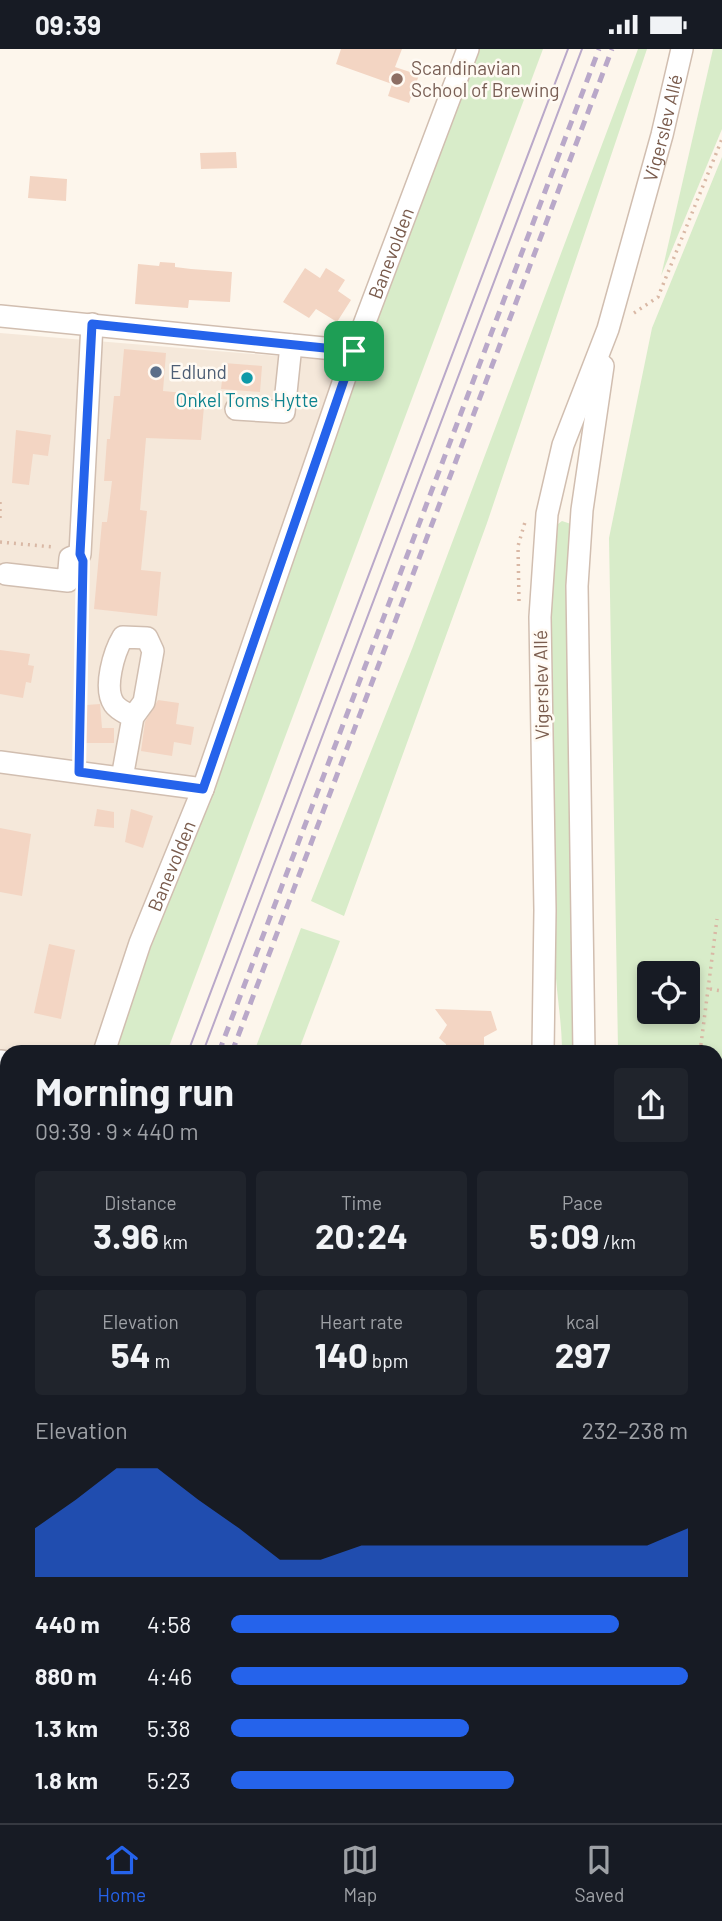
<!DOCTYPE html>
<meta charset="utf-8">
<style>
body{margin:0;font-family:Barlow,sans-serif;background:#20242c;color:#f1f3f6;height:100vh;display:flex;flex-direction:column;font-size:26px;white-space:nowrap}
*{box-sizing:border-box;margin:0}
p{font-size:23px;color:#9ea1a6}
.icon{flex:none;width:38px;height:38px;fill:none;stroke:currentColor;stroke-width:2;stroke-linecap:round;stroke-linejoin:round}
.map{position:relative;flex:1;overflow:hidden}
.sheet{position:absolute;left:0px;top:996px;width:723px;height:779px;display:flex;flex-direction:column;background:#171b24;border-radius:21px 21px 0 0;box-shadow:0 4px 10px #0003}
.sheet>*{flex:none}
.tools{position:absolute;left:637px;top:912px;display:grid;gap:14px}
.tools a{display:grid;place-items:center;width:63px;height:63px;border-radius:7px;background:#171b24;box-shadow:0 4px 10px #0003;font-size:35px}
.pin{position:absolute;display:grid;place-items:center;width:60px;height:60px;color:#fff;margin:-30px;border-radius:14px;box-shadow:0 4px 10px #0006}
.round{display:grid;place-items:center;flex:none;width:74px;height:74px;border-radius:7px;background:#20242c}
.summary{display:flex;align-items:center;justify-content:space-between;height:119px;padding:0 35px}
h1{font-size:38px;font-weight:700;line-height:52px}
.figures{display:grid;grid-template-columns:repeat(3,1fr);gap:10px;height:119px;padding:7px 35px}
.figures div{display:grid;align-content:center;border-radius:7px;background:#20242c;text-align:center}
.figures b{font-size:35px;font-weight:700}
.figures small{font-size:19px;font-weight:400}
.figures p{font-size:19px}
.chart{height:196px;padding:14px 35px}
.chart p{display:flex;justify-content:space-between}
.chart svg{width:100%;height:126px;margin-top:7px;fill:#2563eb;opacity:.7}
ul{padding:0 35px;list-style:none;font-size:23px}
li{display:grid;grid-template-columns:112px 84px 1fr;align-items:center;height:52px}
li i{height:18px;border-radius:9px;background:#2563eb}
.status{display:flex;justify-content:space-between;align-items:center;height:49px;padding:0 35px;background:#171b24;direction:ltr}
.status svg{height:19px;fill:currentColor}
.dock{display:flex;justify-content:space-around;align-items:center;height:98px;border-top:2px solid #363941;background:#171b24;font-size:19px;color:#9ea1a6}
.dock a{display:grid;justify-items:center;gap:4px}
.dock .active{color:#2563eb}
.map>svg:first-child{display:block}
.residential{fill:#f5e8da}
.green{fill:#d8ecc9;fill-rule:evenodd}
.building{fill:#f3d5c3}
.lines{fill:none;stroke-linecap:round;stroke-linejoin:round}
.minor-casing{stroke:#d1beb0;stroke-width:24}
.path{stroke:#d9b8a5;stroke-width:3.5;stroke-dasharray:2 5;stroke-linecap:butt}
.minor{stroke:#fff;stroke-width:21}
.tram{stroke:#b9a8c9;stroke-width:2}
.rail{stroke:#b9a8c9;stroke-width:5;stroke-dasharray:10 7;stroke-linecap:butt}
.route-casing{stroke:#fff;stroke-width:14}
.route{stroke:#2563eb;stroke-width:9}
.education-dot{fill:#8d6e63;stroke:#fffaf3;stroke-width:2.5}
.service-dot{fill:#5c6f8a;stroke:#fffaf3;stroke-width:2.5}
.culture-dot{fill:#0f9aa8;stroke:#fffaf3;stroke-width:2.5}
.labels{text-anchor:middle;stroke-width:5;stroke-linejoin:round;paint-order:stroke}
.education-label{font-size:19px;fill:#785e54;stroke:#fffaf3;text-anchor:start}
.street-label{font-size:19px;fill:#7a5c4d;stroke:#fffaf3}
.service-label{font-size:19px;fill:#4e5e75;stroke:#fffaf3;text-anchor:start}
.culture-label{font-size:19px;fill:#0d838f;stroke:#fffaf3}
</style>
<div class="status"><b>09:39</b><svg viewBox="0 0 49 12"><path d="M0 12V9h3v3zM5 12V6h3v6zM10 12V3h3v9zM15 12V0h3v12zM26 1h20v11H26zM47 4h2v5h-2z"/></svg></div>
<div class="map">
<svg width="722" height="1774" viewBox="0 0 722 1774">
<rect width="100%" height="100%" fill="#fdf6ec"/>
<g class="residential">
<polygon points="0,284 362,314 113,1003 7,1003 7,1296 0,1316"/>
<polygon points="716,1181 722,1183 722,1774 519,1774 519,1768 716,1768"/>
<polygon points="37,1768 425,1768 428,1774 35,1774"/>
</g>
<g class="green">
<polygon points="476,0 543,0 167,1003 113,1003"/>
<polygon points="638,0 647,0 487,474 344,867 311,852 412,600"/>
<polygon points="713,0 722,0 722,80 661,227"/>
<path d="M722 108V1091L716 1090V1003L618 1000 609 489 652 279ZM649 924H688V962H649Z"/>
<path d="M562 472 571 475 567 525 574 1003H562C562 972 556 943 555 913 551 768 543 619 558 475Z"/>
<polygon points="301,879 340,892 298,1003 254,1003"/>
<polygon points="7,1310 7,1430 0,1449 0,1331"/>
<polygon points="7,1664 7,1744 0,1762 0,1683"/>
</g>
<g class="building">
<polygon points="341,0 402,0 395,18 419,26 409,54 388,47 392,35 336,15"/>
<polygon points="236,103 237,119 201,120 200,104"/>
<polygon points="30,127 67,130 66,152 28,149"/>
<polygon points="160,213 175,214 175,218 191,220 232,223 230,253 189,251 188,259 135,255 138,215 159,217"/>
<polygon points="305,219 320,229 326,219 345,231 338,242 351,251 337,273 316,260 309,269 283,253"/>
<polygon points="124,300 166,304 163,342 205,346 201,391 146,389 140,461 147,462 141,521 161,523 157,567 94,560 102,473 107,473 112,432 104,432 107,390 110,390 114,347 120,347"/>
<polygon points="224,314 262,317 260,343 221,340"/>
<polygon points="16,381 51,386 48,407 33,405 29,436 12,434"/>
<polygon points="0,601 30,605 28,616 34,617 31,634 26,633 23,649 0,645"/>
<polygon points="158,651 179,654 176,675 194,678 191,696 174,693 172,707 141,702 145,673"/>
<polygon points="100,655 102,679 114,679 114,694 86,694 86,656"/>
<polygon points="97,760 114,763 114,779 94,777"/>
<polygon points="131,760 153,767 143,799 125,793"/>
<polygon points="0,779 31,785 22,847 0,843"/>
<polygon points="49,895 75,901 61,970 34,964"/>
<polygon points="435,960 491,962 497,981 484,988 484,1003 446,1003 446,995 439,989 447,976"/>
</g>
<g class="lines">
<defs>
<g id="minor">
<polyline points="0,267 354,302"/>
<polyline points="236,360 284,363 291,296"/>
<polyline points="6,525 68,532 70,509 80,505 92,275"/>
<polyline points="0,713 203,740"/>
<path d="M122 729 133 668 144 653 153 602 147 589 123 588C114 603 103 639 114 655 118 661 126 664 133 668"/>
<path id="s1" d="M104 1003 140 894 203 740 354 302 468 0"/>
<path id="s2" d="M543 1003 545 861 540 568 547 465 563 396 608 280 662 86 682 0"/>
<polyline points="584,1003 577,537 582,461 603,317"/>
<polyline points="0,1012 7,1013"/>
<polyline points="716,1122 722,1123"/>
<polyline points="716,1151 722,1151"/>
<polyline points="716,1464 722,1466"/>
<polyline points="455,1768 455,1774"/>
<polyline points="495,1768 495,1774"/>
<polyline points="509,1768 535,1774"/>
<polyline points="16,1774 18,1768"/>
</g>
</defs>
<use href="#minor" class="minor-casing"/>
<g class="path">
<polyline points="634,264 658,248 722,90"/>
<polyline points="0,453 0,472"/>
<polyline points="0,493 53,498"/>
<polyline points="519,552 518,497 525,473"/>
<polyline points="80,705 82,544"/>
<polyline points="710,940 722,942"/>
<polyline points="700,1003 717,870"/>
<polyline points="716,1020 722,1021"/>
<polyline points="0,1300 7,1280"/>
<polyline points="716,1322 722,1294"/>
<polyline points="716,1389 722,1390"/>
<polyline points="716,1679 722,1654"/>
</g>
<use href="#minor" class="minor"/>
<g class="tram">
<polyline points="188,1003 568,0"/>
<polyline points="203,1003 582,0"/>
<polyline points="0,1502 7,1484"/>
<polyline points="0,1540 7,1521"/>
</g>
<g class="rail">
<polyline points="219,1003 599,0"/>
<polyline points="232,1003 612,0"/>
<polyline points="0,1581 7,1563"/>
<polyline points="0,1615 7,1597"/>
</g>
</g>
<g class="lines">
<defs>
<polygon id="route" points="92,275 354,302 203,740 79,723 83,512 80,505"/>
</defs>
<use href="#route" class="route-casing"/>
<use href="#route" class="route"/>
</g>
<circle class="education-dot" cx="397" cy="30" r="7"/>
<circle class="service-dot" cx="156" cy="323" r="7"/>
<circle class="culture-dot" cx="247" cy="329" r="7"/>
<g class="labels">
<g class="education-label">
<text x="411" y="26">Scandinavian<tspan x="411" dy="22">School of Brewing</tspan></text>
</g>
<g class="street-label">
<text dy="7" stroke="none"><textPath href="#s2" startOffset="942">Vigerslev Allé</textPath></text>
<text dy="7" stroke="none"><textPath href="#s1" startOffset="849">Banevolden</textPath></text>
<text transform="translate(541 636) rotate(-91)" y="7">Vigerslev Allé</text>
<text dy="7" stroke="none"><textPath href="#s1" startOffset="198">Banevolden</textPath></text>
</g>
<g class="service-label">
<text x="170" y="330">Edlund</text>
</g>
<g class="culture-label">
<text x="247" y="358">Onkel Toms Hytte</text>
</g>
</g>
</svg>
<div class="tools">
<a><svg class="icon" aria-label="locate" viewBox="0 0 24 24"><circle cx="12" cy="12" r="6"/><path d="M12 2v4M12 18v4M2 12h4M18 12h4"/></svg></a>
</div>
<div class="pin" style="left:354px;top:302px;background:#1e9e55"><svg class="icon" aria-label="arrive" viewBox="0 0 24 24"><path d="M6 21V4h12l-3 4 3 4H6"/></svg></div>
<section class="sheet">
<div class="summary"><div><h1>Morning run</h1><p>09:39 · 9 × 440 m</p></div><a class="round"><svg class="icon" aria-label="share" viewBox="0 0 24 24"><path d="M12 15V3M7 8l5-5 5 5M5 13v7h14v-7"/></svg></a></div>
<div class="figures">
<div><p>Distance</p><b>3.96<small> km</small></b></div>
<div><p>Time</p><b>20:24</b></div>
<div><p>Pace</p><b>5:09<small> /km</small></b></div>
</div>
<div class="figures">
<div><p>Elevation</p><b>54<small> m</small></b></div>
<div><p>Heart rate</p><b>140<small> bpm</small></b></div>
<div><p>kcal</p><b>297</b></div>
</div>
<div class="chart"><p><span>Elevation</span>232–238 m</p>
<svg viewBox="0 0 160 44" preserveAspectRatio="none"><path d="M0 44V27L10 17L20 6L30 6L40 17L50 27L60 38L70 38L80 33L90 33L100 33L110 33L120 33L130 33L140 33L150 33L160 27V44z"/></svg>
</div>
<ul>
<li><b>440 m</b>4:58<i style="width:85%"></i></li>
<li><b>880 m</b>4:46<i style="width:100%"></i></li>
<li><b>1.3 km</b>5:38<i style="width:52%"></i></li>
<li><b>1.8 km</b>5:23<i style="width:62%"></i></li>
</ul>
</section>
</div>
<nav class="dock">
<a class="active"><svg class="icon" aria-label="home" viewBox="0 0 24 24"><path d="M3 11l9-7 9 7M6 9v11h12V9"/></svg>Home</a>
<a><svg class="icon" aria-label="map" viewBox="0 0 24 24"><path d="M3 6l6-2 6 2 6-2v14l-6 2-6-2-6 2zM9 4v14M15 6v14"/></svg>Map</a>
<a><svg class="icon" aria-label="saved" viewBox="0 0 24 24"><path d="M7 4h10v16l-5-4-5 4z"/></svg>Saved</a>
</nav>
